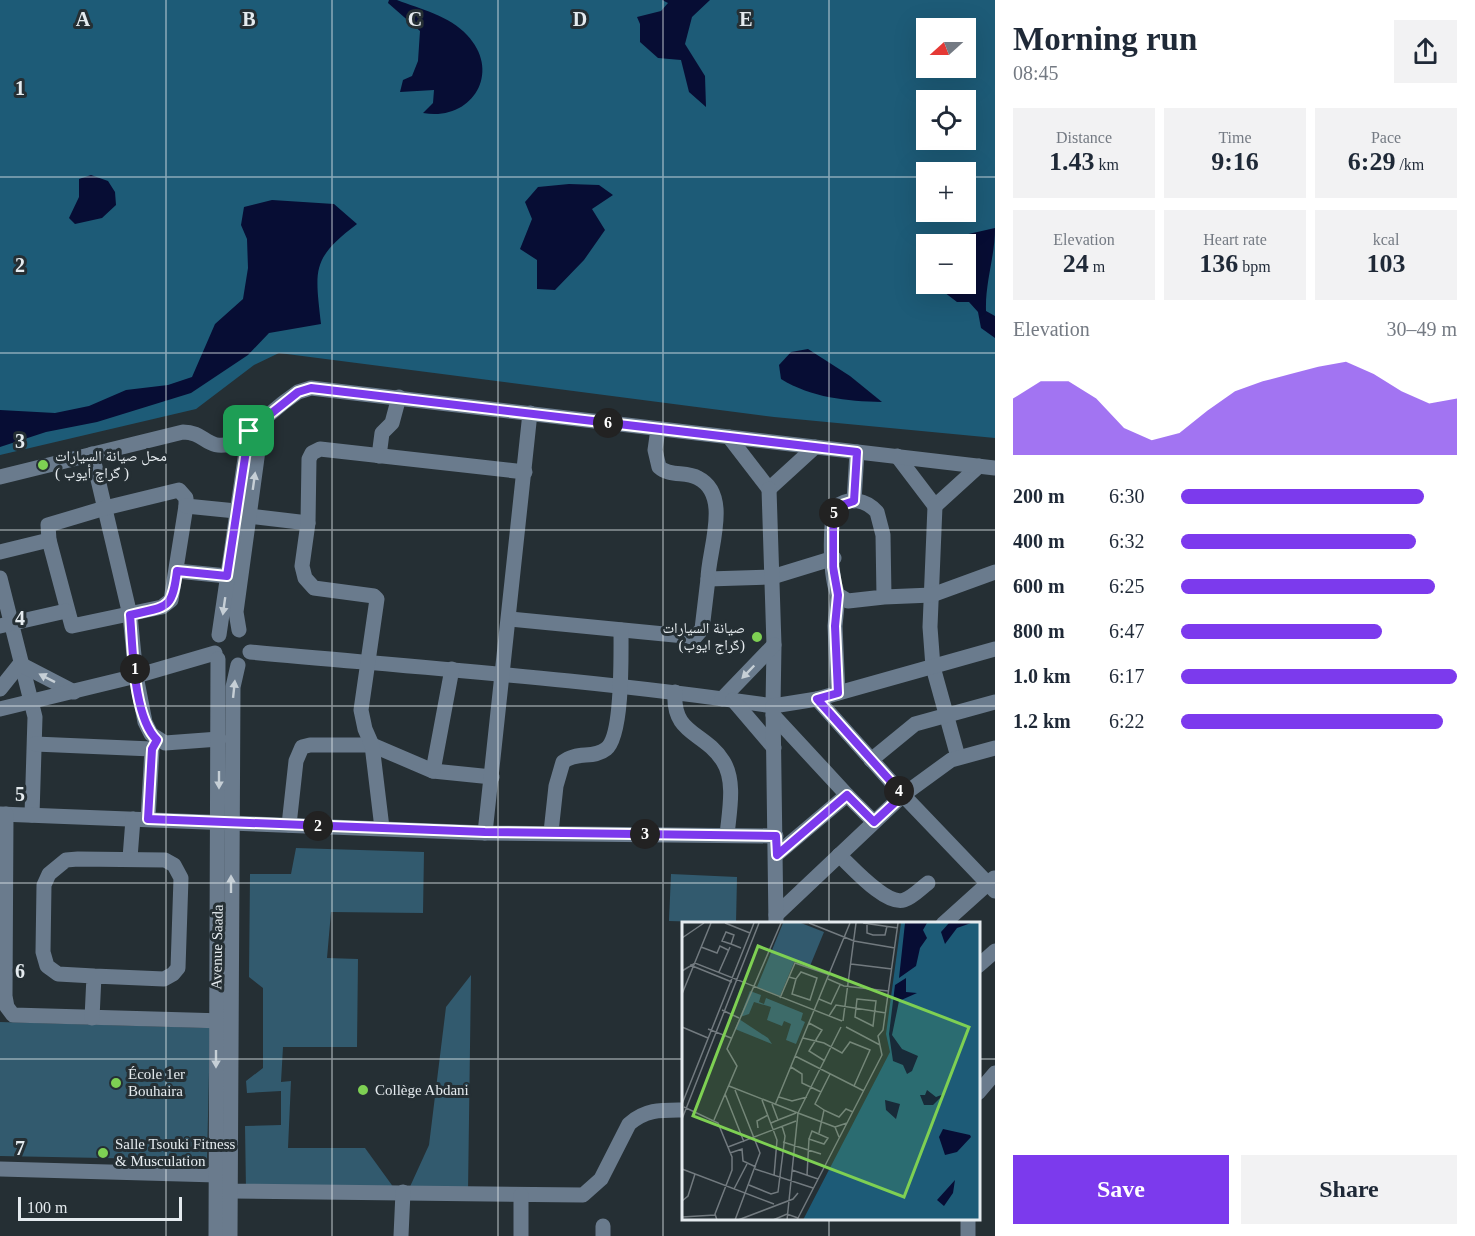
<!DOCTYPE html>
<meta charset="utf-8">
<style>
body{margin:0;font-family:"Times New Roman","Noto Naskh Arabic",serif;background:#f2f2f3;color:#1f2937;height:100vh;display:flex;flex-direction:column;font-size:22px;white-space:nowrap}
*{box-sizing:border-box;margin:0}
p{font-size:20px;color:#747a83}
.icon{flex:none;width:33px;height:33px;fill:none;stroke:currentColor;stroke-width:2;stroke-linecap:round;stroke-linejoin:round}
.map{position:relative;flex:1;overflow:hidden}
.drawer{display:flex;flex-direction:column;background:#fff;width:480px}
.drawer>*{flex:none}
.needle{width:39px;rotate:249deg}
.tools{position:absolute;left:916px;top:18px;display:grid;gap:12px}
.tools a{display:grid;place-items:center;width:60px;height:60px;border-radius:0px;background:#fff;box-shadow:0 6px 24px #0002;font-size:30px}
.scale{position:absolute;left:18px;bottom:15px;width:164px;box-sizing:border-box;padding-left:6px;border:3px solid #e5ebef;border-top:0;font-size:16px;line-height:21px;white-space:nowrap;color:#e5ebef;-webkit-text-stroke:4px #252f34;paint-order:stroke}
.pin{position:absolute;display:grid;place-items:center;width:51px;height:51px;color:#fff;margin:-26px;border-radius:12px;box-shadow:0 3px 9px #0006}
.km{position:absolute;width:30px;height:30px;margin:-15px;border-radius:50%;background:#222;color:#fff;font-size:16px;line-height:30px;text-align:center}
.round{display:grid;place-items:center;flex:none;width:63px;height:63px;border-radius:0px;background:#f2f2f3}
.head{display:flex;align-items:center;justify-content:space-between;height:102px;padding:0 18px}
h1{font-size:33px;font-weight:700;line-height:45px}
.metrics{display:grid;grid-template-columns:repeat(3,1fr);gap:9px;height:102px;padding:6px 18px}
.metrics div{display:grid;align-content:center;border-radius:0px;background:#f2f2f3;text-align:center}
.metrics b{font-size:26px;font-weight:700}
.metrics small{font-size:16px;font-weight:400}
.metrics p{font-size:16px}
.chart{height:168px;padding:12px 18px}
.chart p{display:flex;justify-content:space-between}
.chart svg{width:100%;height:108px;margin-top:6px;fill:#7c3aed;opacity:.7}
.button{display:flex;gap:12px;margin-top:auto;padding:12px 18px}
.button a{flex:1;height:69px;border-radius:0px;background:#7c3aed;color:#fff;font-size:24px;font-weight:700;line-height:69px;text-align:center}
.button a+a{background:#f2f2f3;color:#1f2937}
ul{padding:0 18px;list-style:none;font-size:20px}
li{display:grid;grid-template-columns:96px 72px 1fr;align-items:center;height:45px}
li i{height:15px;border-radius:8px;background:#7c3aed}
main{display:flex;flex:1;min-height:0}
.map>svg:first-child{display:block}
.green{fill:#325a6e}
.forest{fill:#1d5b77;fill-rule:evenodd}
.water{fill:#070d34}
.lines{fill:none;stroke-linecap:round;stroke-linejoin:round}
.minor{stroke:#6a7b8d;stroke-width:15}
.oneway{fill:#c6cfd6}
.route-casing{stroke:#fff;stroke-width:12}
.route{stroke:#7c3aed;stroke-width:8}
.grid{fill:none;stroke:#e5ebef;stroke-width:1.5;stroke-opacity:0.55}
.poi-dot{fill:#7ed053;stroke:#252f34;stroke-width:2}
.labels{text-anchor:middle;stroke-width:6;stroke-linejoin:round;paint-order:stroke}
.poi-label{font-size:15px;fill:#e5ebef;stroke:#252f34;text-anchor:start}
.street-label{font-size:15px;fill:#e5ebef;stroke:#252f34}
.inset-road{fill:none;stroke:#727a7f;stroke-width:1.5}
.view{fill:#7ed053;fill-opacity:0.15;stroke:#7ed053;stroke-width:3}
.inset-edge{fill:none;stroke:#e5ebef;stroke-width:3}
.grid-label{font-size:20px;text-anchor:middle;font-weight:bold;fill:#e5ebef;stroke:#252f34;stroke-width:6;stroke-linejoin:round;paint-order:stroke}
</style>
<main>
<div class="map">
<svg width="995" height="1236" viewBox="0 0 995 1236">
<rect width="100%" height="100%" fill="#252f34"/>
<g class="green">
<polygon points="296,848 424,852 423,913 331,912 327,958 358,959 357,1047 283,1047 281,1082 291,1081 288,1148 365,1148 394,1188 246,1190 245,1126 281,1125 281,1091 247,1093 246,1081 263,1068 263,988 249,977 250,874 291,874"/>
<polygon points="671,874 737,877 736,923 669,921"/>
<polygon points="471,975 468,1192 408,1191 429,1145 446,1007"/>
<polygon points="0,1022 210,1028 207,1160 0,1156"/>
</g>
<path class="forest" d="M0 0H995V438L774 417 279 353 254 365 196 409 0 455ZM927 28H966V68H927ZM927 100H966V140H927ZM927 172H966V212H927ZM927 244H966V284H927Z"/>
<g class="water">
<path d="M389 0H397C420 9 450 16 467 35 503 73 471 122 423 113L433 103 434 90 400 92 403 80 412 76 418 61 420 31 388 3Z"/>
<polygon points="662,0 710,0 692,17 685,44 705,76 706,107 689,92 681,60 658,58 640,42 640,24 637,17 661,11 668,3"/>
<polygon points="91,175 108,181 115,192 116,205 102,218 75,224 69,218 79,197 79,179"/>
<polygon points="569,184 599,185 613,195 592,209 605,230 584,260 555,290 537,289 537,260 520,249 532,219 525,202 538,187"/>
<path d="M272 200 334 204 357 224C311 259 315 269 321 324L269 333 248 355 191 393 97 422 46 432 0 447V410L55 413 89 406 126 390 168 385 192 377 215 324 243 299 248 268 247 239 241 225 244 207Z"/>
<path d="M995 228C995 257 985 282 986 311L995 316V338L981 328 978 312 969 302H957L940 289 941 284H966V244H955L964 235Z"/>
<path d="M808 349 850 376 882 402C846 401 812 398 781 379L779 365 791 352Z"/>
</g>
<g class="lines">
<g class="minor">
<path d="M658 429 655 450 659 467C670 477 686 471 698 478 732 495 708 551 708 579L772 577 834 558"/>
<polyline points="729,437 769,489 815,447"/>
<polyline points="92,454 130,615 136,676 145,722 151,734 165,743 219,739"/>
<polyline points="379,456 382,433 392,423 399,397"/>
<polyline points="897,456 935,506 979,466"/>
<path d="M0 477 183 432C207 432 205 452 235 443L283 403 298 392 311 388 995 468"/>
<polygon points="179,490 186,498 186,506 171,600 162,607 72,626 49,540 48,525 105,508"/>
<polyline points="854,501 857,452"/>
<polyline points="186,506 236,511"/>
<polyline points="935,506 930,627 933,667 958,757"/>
<polyline points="249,516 308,523"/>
<polyline points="0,552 49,540"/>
<polyline points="177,571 227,576"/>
<polyline points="0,578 35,717 32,815"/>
<polyline points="838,595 835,626 838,693"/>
<path d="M884 597 848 601 838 595C830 577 829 525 836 507 850 496 866 500 877 512L883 535 884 597 932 595 995 572"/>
<polyline points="510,619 695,637 702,629 708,579"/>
<polyline points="0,626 66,611"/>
<polyline points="239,630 236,612 262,421"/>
<polyline points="219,635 249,431"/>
<path d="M250 652C425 668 599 680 773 706L774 645 769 489"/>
<polyline points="0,689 20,664 74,692"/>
<path d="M675 692C672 735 704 731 723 761 736 781 729 813 727 835"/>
<polyline points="722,699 774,645"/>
<polyline points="817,699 903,795 995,891"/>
<polyline points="733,700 774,748"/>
<polyline points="0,709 136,676 215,653"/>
<polyline points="773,715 847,795"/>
<polyline points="35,744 152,749 148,819"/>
<polyline points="871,760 915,724 995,702"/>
<polyline points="433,771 492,777"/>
<polyline points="0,814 485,833 776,836"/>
<polyline points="6,814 5,996 7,1007 13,1015 224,1021"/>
<polyline points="289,825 296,761 302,747 310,745 372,745 433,771 452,669"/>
<polyline points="382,828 372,745 365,729 361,710 377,599 374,596 314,588 305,578 302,566 308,523 309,459 312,453 320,449 525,472"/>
<path d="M551 832 556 786 563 762C576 751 594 759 606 749 623 736 621 653 621 630"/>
<polyline points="485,833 530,413"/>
<polyline points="776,855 847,795 874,822"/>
<path d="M839 855C852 867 886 906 904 900 913 897 921 888 928 883"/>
<polyline points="130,858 133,819"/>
<polyline points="776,915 903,795 951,760 995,748"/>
<polyline points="776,924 773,706 817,699 995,649"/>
<polyline points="943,924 994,878"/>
<polyline points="978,966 995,951"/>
<polyline points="92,1018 94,976 58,974 47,966 43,952 44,885 49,874 66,860 78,859 165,860 174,865 181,878 178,968 173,974 164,979 94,976"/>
<polyline points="978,1093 995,1073"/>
<path d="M0 1169 217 1175 231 1191 583 1195 601 1179 629 1124C646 1109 662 1110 683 1110"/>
<polyline points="216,1236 218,659"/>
<polyline points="230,1236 233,687 238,665"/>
<polyline points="401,1236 403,1192"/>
<polyline points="521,1236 521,1195"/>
<polyline points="603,1236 603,1226"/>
<polyline points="968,1236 968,1220"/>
</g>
</g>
<defs><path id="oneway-solid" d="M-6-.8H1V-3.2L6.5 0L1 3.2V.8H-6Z" transform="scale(1.5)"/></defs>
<g class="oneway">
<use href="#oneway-solid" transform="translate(254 481) rotate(-82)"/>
<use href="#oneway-solid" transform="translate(224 606) rotate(98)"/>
<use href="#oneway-solid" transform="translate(748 672) rotate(134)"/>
<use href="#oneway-solid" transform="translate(47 678) rotate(-153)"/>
<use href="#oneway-solid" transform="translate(234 689) rotate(-84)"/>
<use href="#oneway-solid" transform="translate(219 780) rotate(90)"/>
<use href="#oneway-solid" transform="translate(231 884) rotate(-90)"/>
<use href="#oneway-solid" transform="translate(216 1059) rotate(90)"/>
</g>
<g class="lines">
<defs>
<path id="route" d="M311 388 857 452 854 501 836 507 833 525V567L838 595 835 626 838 693 817 699 903 795 874 822 847 795 777 855 776 836 485 832 148 819 152 749 157 740C133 717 133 648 130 615 167 606 172 611 177 571L227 576 249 431 298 392Z"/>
</defs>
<use href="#route" class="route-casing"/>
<use href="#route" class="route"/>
</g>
<path class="grid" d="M166 0V1236M332 0V1236M498 0V1236M663 0V1236M829 0V924M0 177H927M966 177H995M0 353H995M0 530H995M0 706H995M0 883H995M0 1059H683M978 1059H995M829 1220V1236"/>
<g class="poi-dot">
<circle cx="43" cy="465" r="6"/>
<circle cx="757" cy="637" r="6"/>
<circle cx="116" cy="1083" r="6"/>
<circle cx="363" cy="1090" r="6"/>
<circle cx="103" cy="1153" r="6"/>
</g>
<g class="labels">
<g class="poi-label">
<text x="55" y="461">محل صيانة السيارات<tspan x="55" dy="17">( گراچ أيوب )</tspan></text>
<text x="745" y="633" text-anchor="end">صيانة السيارات<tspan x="745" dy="17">(گراج ايوب)</tspan></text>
<text x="128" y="1079">École 1er<tspan x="128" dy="17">Bouhaira</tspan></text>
<text x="375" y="1095">Collège Abdani</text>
<text x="115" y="1149">Salle Tsouki Fitness<tspan x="115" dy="17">&amp; Musculation</tspan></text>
</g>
<g class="street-label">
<text transform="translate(217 947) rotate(-89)" y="5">Avenue Saada</text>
</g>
</g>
<g transform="translate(682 922)">
<rect width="298" height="298" fill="#252f34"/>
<path d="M101 1H119L142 10 128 44 113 38 98 74 75 65ZM68 69 79 73 77 80 82 82 84 76 121 91 119 98 123 100 114 122 104 118 109 102 102 99 100 104 85 98 89 85 72 80 67 92 58 95ZM57 97 86 116 90 122 53 107Z" fill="#325a6e"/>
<path d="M219 1H298V298H121L208 130 204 112Z" fill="#1d5b77"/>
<path d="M223 1H245L241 8 245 16 238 26 234 44 217 56ZM267 1H289L275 6 263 22 259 10ZM224 56V70L235 71 217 79 210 113 220 127 236 134 230 149 225 152 221 143 211 139 207 112 213 63ZM245 168 254 175 262 172 251 183H242L238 173H243ZM203 178 218 182 214 197 204 188ZM261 207 288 213 289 215 275 230 263 233 257 215ZM273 258 271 271 262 284 255 278Z" fill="#070d34"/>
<path class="inset-road" d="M43 1 68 11M127 1 172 19 213 26M181 1 216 6M185 1V11L191 13H203L205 4M0 16 22 1M49 22 52 13 44 10 40 19 49 22 59 26M19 25 35 31 38 24 46 28M169 42 210 47M8 43 50 60M0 49 13 41 160 99M37 50 48 25M107 55 114 57 119 50 135 56 128 78 110 72 114 57M146 57 162 64 206 69M0 72 29 1M98 76 113 41 148 53M137 77 149 82 158 63M175 77 194 79 191 104 173 95ZM40 88 57 96M147 94 154 83 204 91M161 99 174 1M127 101 140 108 127 129 143 139M0 105 26 116M164 105 198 123M26 107 49 116M121 116 142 121 160 131 168 120 188 128 172 164M113 134 182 169M109 145 120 152V161L139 170M47 164 116 191 105 298M53 168 78 231 53 298M43 172 62 220M97 175 110 179 125 175M80 178 95 218 92 254M0 182 72 1M93 183 168 1M2 185 36 201 50 235V248L33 292 35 298M142 188 133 182 148 152M0 197 77 1M32 198 55 144 45 127 99 1M96 198 114 191M89 201 96 198 90 182M153 205 116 191 159 105M76 206 75 199 86 193M137 211 142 188 157 195 164 187 171 190M157 215 153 205 165 201M101 220 139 232M46 225 114 199M48 231 60 227 61 239 74 245M0 247 92 282M73 247 131 266M110 248 136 257M125 253 127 217 142 222 146 216 130 209 127 217M67 263 89 272 96 270 103 214 100 204M52 267 65 242M0 279 6 274 13 252M0 295 33 293M56 298 111 277 116 271M91 298 105 292 116 296M115 298 200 133 196 114 201 108 216 1"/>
<path class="view" d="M76 24 287 105 222 275 11 194Z"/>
<rect width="298" height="298" class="inset-edge"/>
</g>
<g class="grid-label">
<text x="83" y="26">A</text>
<text x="249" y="26">B</text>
<text x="415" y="26">C</text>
<text x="580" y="26">D</text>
<text x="746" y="26">E</text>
<text x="20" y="95">1</text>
<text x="20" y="272">2</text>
<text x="20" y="448">3</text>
<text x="20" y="625">4</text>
<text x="20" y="801">5</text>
<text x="20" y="978">6</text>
<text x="20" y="1155">7</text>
</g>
</svg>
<div class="tools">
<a><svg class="needle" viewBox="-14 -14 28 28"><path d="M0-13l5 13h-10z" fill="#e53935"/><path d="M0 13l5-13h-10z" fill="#747a83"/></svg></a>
<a><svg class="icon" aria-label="locate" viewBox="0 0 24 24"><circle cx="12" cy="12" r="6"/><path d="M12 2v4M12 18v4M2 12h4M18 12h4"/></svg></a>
<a>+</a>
<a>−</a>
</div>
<div class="scale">100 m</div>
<div class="pin" style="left:249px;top:431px;background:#1e9e55"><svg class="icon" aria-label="arrive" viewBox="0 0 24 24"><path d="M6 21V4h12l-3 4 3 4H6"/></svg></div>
<b class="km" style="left:135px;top:669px">1</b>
<b class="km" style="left:318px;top:826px">2</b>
<b class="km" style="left:645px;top:834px">3</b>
<b class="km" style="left:899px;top:791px">4</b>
<b class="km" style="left:834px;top:513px">5</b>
<b class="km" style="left:608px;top:423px">6</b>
</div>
<section class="drawer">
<div class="head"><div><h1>Morning run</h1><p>08:45</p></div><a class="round"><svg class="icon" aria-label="share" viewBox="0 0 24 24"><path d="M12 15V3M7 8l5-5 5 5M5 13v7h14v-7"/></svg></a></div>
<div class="metrics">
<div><p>Distance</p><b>1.43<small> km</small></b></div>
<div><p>Time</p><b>9:16</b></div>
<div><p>Pace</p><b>6:29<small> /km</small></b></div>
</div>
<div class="metrics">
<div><p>Elevation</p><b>24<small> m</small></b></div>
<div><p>Heart rate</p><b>136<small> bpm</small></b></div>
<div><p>kcal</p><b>103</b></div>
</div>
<div class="chart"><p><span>Elevation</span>30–49 m</p>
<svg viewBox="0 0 160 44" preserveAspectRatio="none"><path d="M0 44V21L10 14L20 14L30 21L40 33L50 38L60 35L70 26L80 18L90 14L100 11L110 8L120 6L130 11L140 18L150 23L160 21V44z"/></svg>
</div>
<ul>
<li><b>200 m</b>6:30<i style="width:88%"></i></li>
<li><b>400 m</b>6:32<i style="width:85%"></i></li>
<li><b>600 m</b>6:25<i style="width:92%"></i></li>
<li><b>800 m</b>6:47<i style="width:73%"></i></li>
<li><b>1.0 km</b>6:17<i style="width:100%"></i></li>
<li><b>1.2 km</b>6:22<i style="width:95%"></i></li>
</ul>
<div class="button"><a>Save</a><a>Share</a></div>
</section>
</main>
